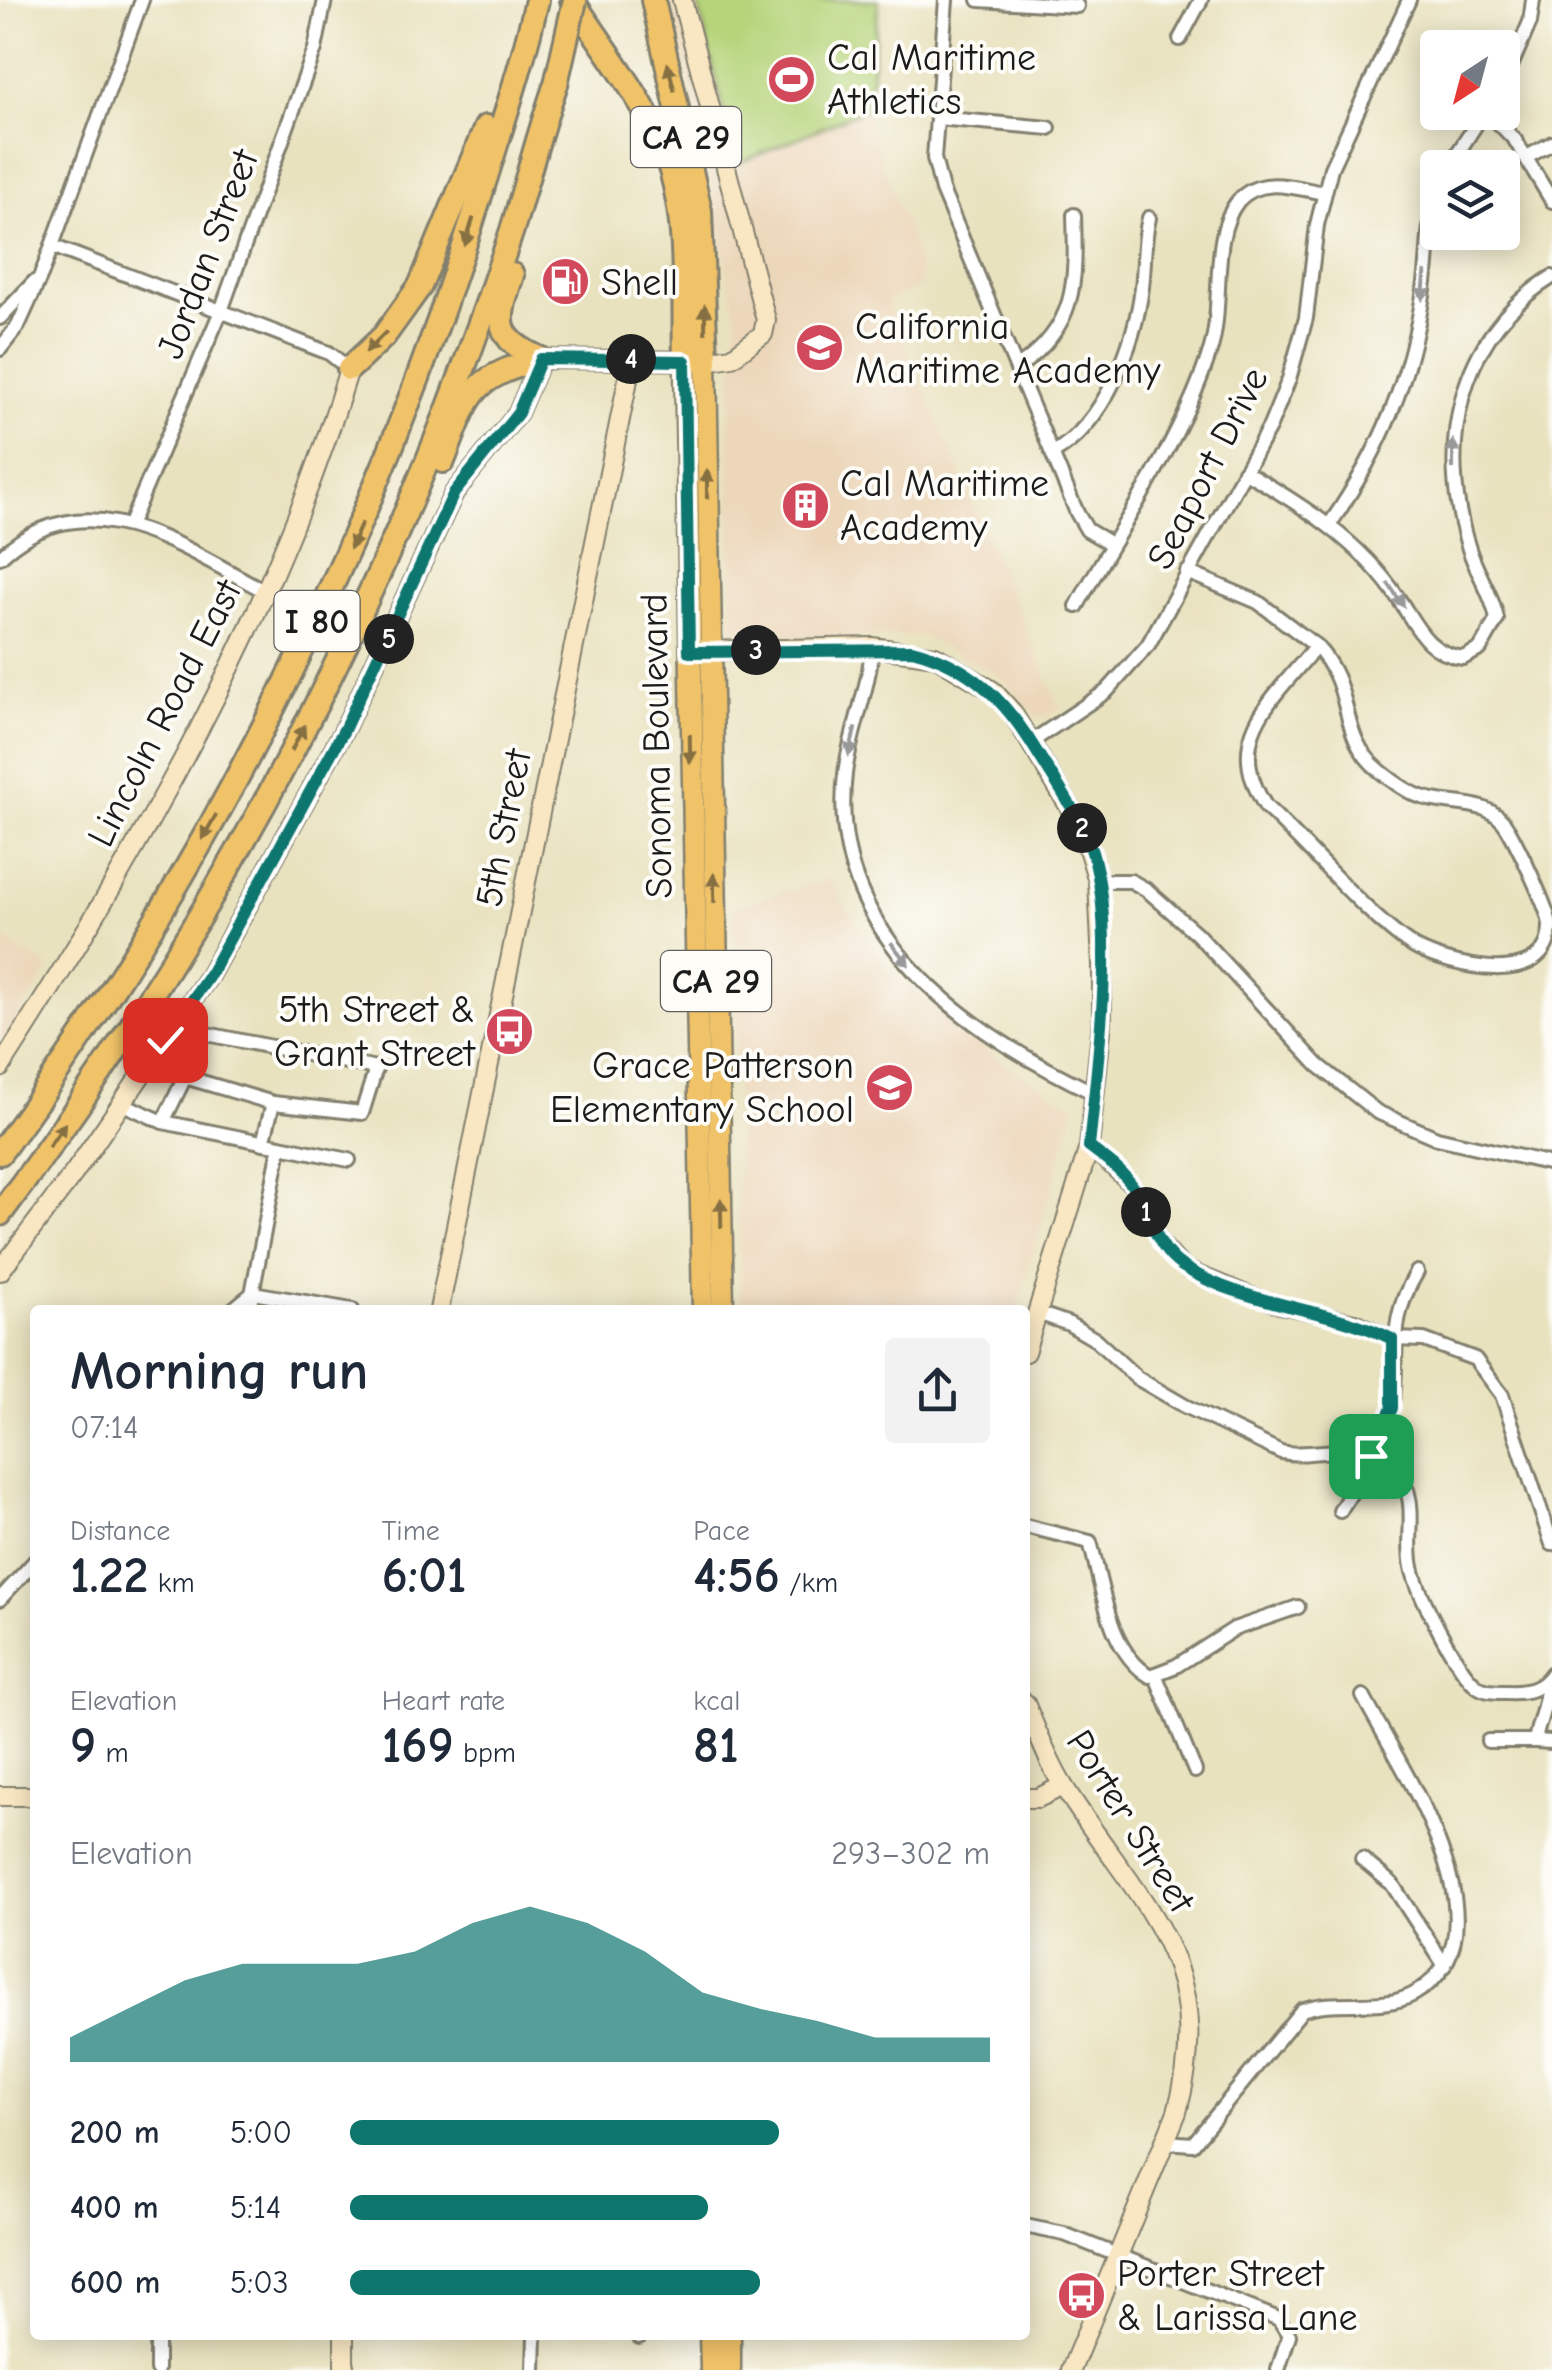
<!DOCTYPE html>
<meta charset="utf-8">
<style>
body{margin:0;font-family:"Comic Neue",sans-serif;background:#f2f2f3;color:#1f2937;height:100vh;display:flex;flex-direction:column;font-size:38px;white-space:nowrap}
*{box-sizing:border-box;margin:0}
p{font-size:32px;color:#747a83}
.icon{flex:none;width:55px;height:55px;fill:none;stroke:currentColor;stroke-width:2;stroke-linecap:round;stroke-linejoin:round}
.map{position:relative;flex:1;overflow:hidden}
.details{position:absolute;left:30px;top:1305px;width:1000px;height:1035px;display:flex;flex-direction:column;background:#fff;border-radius:10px;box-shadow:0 5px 25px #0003}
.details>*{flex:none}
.needle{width:65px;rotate:216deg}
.fabs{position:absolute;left:1420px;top:30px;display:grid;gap:20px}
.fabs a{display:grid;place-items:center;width:100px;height:100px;border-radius:10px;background:#fff;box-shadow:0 5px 25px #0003;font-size:50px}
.pin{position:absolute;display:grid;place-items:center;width:85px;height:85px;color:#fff;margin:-42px;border-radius:20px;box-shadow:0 5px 15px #0006}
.km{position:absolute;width:50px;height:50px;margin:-25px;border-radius:50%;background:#222;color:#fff;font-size:28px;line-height:50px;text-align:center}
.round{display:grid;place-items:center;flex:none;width:105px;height:105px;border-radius:10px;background:#f2f2f3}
.summary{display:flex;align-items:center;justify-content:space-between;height:170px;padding:0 40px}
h1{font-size:55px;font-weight:800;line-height:75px}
.metrics{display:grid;grid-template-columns:repeat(3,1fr);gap:15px;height:170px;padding:10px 40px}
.metrics div{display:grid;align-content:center}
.metrics b{font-size:50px;font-weight:800}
.metrics small{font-size:28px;font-weight:400}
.metrics p{font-size:28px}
.chart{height:280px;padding:20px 40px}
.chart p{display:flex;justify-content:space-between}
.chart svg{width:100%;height:180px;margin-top:10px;fill:#0f766e;opacity:.7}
ul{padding:0 40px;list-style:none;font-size:32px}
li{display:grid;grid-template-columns:160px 120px 1fr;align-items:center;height:75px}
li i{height:25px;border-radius:12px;background:#0f766e}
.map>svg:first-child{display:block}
.built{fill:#ecd7ba}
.green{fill:#b6d47a;stroke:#69784b;stroke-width:2.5}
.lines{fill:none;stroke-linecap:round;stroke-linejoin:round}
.street-casing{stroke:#827f6e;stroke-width:18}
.secondary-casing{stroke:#827f6e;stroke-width:22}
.primary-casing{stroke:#827f6e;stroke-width:25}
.highway-casing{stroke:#827f6e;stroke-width:28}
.street{stroke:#fff;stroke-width:12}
.secondary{stroke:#f9e7c3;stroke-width:18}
.primary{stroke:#f1c369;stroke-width:20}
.highway{stroke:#f1c369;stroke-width:22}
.highway-bridge-casing{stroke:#827f6e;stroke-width:28;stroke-linecap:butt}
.highway-bridge{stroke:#f1c369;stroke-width:22}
.oneway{fill:#867042}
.oneway2{fill:#999}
.route-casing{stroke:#fff;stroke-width:20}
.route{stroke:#0f766e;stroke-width:12}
.labels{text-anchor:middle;stroke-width:8;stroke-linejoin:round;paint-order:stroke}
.shield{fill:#fdfcf7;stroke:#605f5e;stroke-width:2.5}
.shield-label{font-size:35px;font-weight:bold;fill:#1c1c1c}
.poi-label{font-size:38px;fill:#1c1c1c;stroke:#fdfcf7;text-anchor:start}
.street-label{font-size:38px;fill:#1c1c1c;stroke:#fdfcf7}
</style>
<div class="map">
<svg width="1552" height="2370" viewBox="0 0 1552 2370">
<rect width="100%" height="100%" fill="#fdfcf7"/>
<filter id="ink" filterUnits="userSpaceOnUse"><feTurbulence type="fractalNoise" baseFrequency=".01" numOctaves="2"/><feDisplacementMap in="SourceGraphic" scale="20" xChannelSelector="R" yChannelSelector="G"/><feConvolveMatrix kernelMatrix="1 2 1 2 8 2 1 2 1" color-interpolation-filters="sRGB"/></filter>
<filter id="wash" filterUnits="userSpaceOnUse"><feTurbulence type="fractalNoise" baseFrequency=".0048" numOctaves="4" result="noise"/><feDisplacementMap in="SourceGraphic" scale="40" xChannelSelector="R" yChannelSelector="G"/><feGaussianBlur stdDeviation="2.25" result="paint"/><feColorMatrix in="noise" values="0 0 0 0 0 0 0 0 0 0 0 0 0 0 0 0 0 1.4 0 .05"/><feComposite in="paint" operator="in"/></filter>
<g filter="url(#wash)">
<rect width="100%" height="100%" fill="#e9e2bf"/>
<g class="built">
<polygon points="673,0 879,0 868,108 877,149 919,263 920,286 887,302 1060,709 1048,716 1037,717 999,676 923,636 742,637 732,626 729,431 737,321"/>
<polygon points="828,880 889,971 1009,1067 1075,1106 1017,1310 740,1310 733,907"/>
<polygon points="0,936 50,968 0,1043"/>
</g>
<polygon class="green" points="697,0 879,0 868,108 737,164"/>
</g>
<g filter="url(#ink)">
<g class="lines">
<defs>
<g id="street">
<polyline points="946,0 934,158 942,190 1077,513 1087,530 1111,544"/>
<polyline points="979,0 1077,6"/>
<polyline points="1180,39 1201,0"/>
<polyline points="1502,87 1530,22 1533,0"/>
<polyline points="1488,112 1515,140 1552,201"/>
<polyline points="937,118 1049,128"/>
<polyline points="1527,157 1552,143"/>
<polyline points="1448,168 1484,112"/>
<polyline points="52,246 329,353 349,369"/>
<polyline points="0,318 34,282"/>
<polyline points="0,349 18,326 42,273 142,0"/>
<path d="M1018 367C1078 326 1076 281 1074 215"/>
<path d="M1053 453C1105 424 1135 343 1142 287 1145 264 1143 242 1149 218"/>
<path d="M1244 471C1302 505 1360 541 1398 598 1417 626 1426 653 1463 658L1480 649 1497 619C1492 593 1477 574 1469 549 1436 448 1457 336 1552 277"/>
<polyline points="130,524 221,311 315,49 325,0"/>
<path d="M1330 524C1382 448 1410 380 1424 289 1430 255 1426 223 1438 190"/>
<path d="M0 557C87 477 179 546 263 590"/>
<polyline points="1187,572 1258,602 1316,646"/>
<path d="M1077 606C1122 523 1183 439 1211 348 1224 304 1210 235 1238 201 1260 175 1295 188 1324 193"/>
<path d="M1316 646C1358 691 1335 734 1380 771 1391 780 1406 791 1419 796 1448 808 1490 796 1508 829 1517 844 1550 912 1550 926 1549 991 1450 966 1416 948 1373 923 1307 844 1266 807 1221 737 1273 700 1316 646Z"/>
<path d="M872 647C869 691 850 731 845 774 826 935 966 1032 1094 1093"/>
<polyline points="1031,742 1107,691 1148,645 1270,426 1289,379 1306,318 1317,225 1331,168 1409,0"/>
<polyline points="1098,881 1131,881 1147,890 1197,934 1318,1065 1377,1112 1437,1138 1552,1164"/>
<polyline points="121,1103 163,1122 349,1160"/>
<polyline points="163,1122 185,1077 273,1103 362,1113 376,1068 207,1034 199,1037 185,1077"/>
<polyline points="263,1143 273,1103"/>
<polyline points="1089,1147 1134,1188 1160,1241 1185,1268 1279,1306 1356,1321 1392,1339 1424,1340 1475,1359 1502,1395 1552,1544"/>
<polyline points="232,1310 253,1293 352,1310"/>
<polyline points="249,1310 280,1147"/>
<path d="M1038 1313 1069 1324 1096 1340 1137 1378 1185 1406 1281 1452C1318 1460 1366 1434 1396 1471 1421 1500 1405 1534 1412 1567 1417 1592 1457 1671 1477 1686 1484 1692 1496 1692 1506 1692 1526 1693 1541 1690 1552 1673"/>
<path d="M1340 1511C1358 1480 1386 1444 1392 1407 1400 1354 1386 1323 1417 1272"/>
<path d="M1025 1526 1090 1542C1103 1587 1108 1651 1150 1676L1176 1666 1234 1629 1298 1607"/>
<polyline points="0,1599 35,1561"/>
<polyline points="1155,1674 1195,1771"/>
<path d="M1545 1683C1549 1702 1538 1721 1535 1741L1552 1742"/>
<polyline points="1488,1741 1535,1741"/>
<polyline points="1362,1859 1392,1884 1445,1966"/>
<path d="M1164 2142 1193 2144 1302 2010C1337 1997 1382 2012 1414 1994 1518 1935 1400 1768 1363 1696"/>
<polyline points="1025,2226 1064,2234 1279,2319 1289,2335 1278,2370"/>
<polyline points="157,2335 157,2370"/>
<polyline points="639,2335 639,2337"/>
<polyline points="534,2370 535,2335"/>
</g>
<g id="secondary">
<polyline points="700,651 872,647 935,656 993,691 1012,712 1081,826 1098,881 1102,965 1102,1021 1089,1147 1025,1352"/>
<path d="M0 1068C136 858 277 610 349 369"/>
<polyline points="0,1271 74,1173 209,976 344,730 454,493 518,413 541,359 706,361 732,357 763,334 766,320 682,0"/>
<polyline points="439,1310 632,360"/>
<path d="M1025 1703C1037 1731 1048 1762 1064 1787 1137 1903 1219 1959 1177 2112L1071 2370"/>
<polyline points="0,1796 35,1796"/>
<polyline points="1025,1798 1038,1798 1063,1786"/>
<polyline points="344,2370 344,2335"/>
</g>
<g id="primary">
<polyline points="685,361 703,1310"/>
<polyline points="706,361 723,1310"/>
<polyline points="710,2335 711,2370"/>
<polyline points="730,2370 730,2335"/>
</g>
<g id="highway">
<path d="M572 0C604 48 639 93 662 145 690 210 683 292 685 361"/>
<polyline points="653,0 700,211 706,361"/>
<path d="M512 275C497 321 493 338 541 359"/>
<polyline points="349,369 384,336 420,286 486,127"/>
<path d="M443 461C470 394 467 379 541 359"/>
<path d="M0 1153C213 863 374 539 480 196 500 131 522 67 537 0"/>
<path d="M0 1214C174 982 319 726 429 457 459 383 487 306 512 230 527 181 539 132 556 84"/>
</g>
</defs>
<use href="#street" class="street-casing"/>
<use href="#secondary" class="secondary-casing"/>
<use href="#primary" class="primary-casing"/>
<use href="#highway" class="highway-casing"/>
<use href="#street" class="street"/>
<use href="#secondary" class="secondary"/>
<use href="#primary" class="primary"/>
<use href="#highway" class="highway"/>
<defs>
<polyline id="highway-bridge" points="556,84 575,0"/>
</defs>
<use href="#highway-bridge" class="highway-bridge-casing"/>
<use href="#highway-bridge" class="highway-bridge"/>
</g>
<defs><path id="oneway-solid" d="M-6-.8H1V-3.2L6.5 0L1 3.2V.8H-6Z" transform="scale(2.5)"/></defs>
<g class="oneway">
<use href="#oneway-solid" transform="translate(671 77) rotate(-104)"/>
<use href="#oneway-solid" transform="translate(469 232) rotate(107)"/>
<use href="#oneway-solid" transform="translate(705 319) rotate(-91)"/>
<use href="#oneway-solid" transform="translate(376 342) rotate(135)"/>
<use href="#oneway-solid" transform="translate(707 484) rotate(-90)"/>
<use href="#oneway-solid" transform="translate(356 536) rotate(114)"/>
<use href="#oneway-solid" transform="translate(298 738) rotate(-63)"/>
<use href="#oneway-solid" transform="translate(690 749) rotate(89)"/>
<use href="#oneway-solid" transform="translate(209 827) rotate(120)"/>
<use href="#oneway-solid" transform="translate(714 888) rotate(-91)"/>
<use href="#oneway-solid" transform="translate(57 1135) rotate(-55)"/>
<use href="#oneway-solid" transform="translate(721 1213) rotate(-91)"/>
</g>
<g class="oneway2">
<use href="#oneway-solid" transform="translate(1424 286) rotate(96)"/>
<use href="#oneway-solid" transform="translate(1453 454) rotate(-90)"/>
<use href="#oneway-solid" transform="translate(1396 595) rotate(56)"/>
<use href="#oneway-solid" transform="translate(852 742) rotate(103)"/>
<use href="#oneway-solid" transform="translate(900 954) rotate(52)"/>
</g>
</g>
<g class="lines" filter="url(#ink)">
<defs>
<path id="route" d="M165 1040 209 976 344 730 454 493 518 413 541 359 685 361 689 652 912 650C971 665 1006 701 1037 752 1056 783 1081 817 1092 852 1117 931 1097 1064 1089 1147 1105 1159 1123 1171 1134 1188 1151 1214 1155 1248 1182 1266 1246 1307 1326 1306 1392 1339V1408L1371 1456"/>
</defs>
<use href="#route" class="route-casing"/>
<use href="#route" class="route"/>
</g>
<defs>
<symbol id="stadium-disc" viewBox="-11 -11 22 22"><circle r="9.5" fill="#d1495b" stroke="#fdfcf7"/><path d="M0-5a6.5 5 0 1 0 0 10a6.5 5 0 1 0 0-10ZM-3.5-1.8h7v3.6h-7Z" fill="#fff"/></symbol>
<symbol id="fuel-disc" viewBox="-11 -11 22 22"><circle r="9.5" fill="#d1495b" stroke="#fdfcf7"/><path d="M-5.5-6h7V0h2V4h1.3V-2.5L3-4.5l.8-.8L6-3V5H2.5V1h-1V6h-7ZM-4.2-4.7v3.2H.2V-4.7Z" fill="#fff"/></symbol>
<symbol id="university-disc" viewBox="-11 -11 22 22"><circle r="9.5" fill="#d1495b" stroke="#fdfcf7"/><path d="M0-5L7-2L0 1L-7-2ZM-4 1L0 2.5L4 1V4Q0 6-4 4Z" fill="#fff"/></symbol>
<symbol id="building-disc" viewBox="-11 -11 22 22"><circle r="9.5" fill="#d1495b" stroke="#fdfcf7"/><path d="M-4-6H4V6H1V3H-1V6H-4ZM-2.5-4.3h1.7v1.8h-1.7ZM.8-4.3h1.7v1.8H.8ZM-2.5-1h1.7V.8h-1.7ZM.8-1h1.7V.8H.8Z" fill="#fff"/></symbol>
<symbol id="bus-disc" viewBox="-11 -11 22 22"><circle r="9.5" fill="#d1495b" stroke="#fdfcf7"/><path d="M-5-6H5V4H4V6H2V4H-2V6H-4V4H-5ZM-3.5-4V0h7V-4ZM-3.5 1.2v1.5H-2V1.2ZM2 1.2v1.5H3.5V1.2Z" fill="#fff"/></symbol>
<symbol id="school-disc" viewBox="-11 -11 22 22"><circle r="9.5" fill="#d1495b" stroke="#fdfcf7"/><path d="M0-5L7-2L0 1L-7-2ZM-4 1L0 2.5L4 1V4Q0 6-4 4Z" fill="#fff"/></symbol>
</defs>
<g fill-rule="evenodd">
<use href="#stadium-disc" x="764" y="52" width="55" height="55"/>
<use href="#fuel-disc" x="538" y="254" width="55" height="55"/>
<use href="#university-disc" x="792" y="320" width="55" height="55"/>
<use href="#building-disc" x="778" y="478" width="55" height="55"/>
<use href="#bus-disc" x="482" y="1004" width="55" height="55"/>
<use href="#school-disc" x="862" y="1060" width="55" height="55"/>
<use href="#bus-disc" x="1054" y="2268" width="55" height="55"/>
</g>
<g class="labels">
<g class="shield">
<rect x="631" y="107" width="110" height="60" rx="8"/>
<rect x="274.5" y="591" width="85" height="60" rx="8"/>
<rect x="661" y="951" width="110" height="60" rx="8"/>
</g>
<g class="shield-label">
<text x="686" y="149">CA 29</text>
<text x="317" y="633">I 80</text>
<text x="716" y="993">CA 29</text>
</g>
<g class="poi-label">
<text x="827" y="70">Cal Maritime<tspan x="827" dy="44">Athletics</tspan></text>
<text x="601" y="295">Shell</text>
<text x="855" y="339">California<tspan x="855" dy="44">Maritime Academy</tspan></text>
<text x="840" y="496">Cal Maritime<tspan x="840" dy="44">Academy</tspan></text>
<text x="475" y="1022" text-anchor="end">5th Street &amp;<tspan x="475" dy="44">Grant Street</tspan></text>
<text x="854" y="1078" text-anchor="end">Grace Patterson<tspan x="854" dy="44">Elementary School</tspan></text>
<text x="1117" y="2286">Porter Street<tspan x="1117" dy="44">&amp; Larissa Lane</tspan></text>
</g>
<g class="street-label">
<text transform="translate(207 254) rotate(-69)" y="13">Jordan Street</text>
<text transform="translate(1207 468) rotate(-63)" y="13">Seaport Drive</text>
<text transform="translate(164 713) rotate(-63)" y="13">Lincoln Road East</text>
<text transform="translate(656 746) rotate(-91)" y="13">Sonoma Boulevard</text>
<text transform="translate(503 828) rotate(-79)" y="13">5th Street</text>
<text transform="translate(1131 1821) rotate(58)" y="13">Porter Street</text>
</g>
</g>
</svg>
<div class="fabs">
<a><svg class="needle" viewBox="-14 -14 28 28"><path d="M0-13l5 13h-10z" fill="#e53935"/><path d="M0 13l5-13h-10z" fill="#747a83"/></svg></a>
<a><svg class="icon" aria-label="layers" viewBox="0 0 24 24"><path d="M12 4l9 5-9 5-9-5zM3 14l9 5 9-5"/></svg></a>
</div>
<div class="pin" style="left:1371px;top:1456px;background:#1e9e55"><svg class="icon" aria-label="arrive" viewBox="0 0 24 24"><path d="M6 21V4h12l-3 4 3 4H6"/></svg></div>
<div class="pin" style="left:165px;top:1040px;background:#d93025"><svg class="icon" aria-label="check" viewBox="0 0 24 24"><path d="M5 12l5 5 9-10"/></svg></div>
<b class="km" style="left:1146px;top:1212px">1</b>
<b class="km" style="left:1082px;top:828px">2</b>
<b class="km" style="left:756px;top:650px">3</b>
<b class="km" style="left:631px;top:359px">4</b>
<b class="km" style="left:389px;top:639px">5</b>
<section class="details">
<div class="summary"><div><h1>Morning run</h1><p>07:14</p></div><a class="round"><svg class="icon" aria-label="share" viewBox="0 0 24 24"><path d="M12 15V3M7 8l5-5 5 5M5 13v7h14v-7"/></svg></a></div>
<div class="metrics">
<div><p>Distance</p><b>1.22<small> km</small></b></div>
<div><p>Time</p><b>6:01</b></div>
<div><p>Pace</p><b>4:56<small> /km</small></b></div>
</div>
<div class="metrics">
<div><p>Elevation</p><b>9<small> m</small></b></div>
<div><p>Heart rate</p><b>169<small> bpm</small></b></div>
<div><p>kcal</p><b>81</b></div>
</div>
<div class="chart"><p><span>Elevation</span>293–302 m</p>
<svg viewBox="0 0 160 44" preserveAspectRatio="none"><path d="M0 44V38L10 31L20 24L30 20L40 20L50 20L60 17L70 10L80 6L90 10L100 17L110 27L120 31L130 34L140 38L150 38L160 38V44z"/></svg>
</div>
<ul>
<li><b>200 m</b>5:00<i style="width:67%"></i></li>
<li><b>400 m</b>5:14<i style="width:56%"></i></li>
<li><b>600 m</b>5:03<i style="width:64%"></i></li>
</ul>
</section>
</div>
